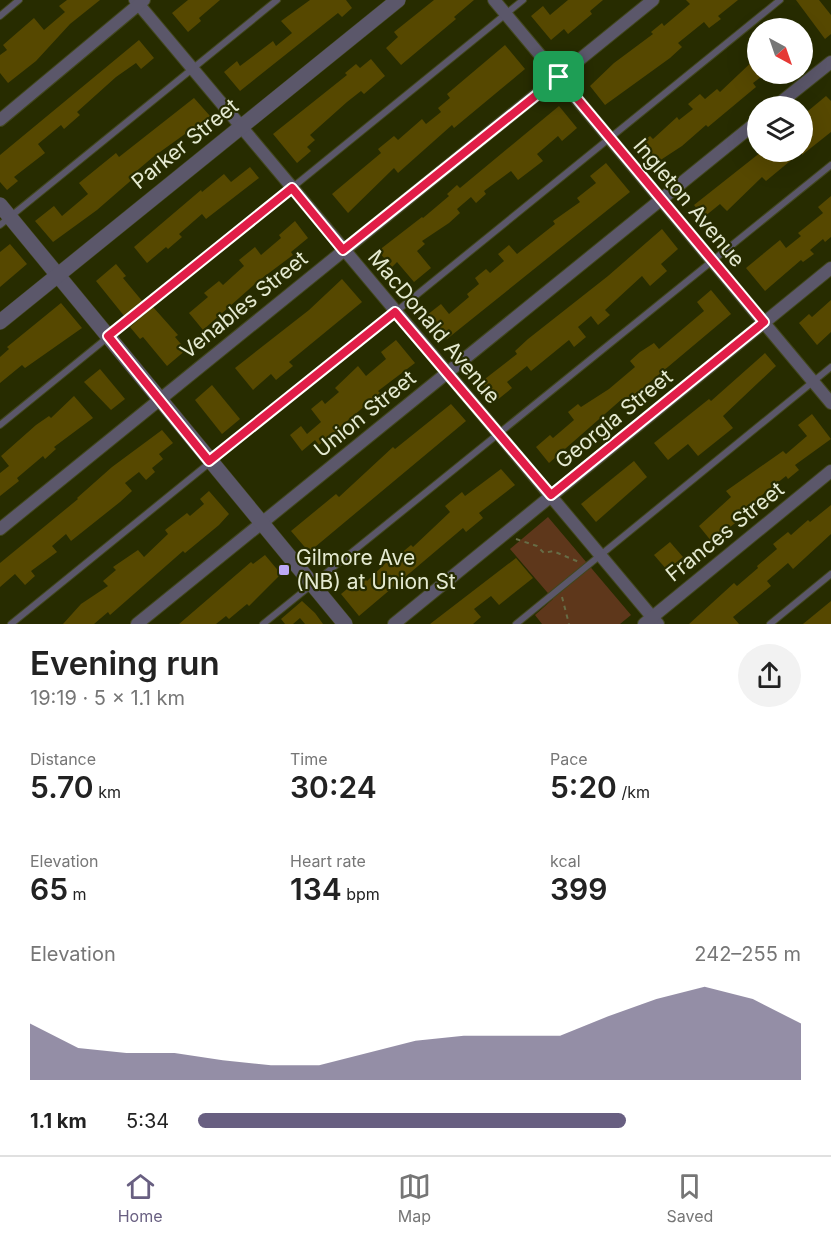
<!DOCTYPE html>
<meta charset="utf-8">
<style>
body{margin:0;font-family:Inter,sans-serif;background:#f2f2f2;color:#222;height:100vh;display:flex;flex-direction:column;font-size:22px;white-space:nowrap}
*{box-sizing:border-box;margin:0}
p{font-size:20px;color:#767676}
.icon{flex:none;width:33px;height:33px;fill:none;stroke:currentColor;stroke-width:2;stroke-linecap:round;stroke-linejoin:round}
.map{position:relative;height:624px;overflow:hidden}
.side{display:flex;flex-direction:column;background:#fff;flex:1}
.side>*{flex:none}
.needle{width:39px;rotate:140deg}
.buttons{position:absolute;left:747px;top:18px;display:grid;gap:12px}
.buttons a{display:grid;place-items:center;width:66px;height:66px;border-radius:50%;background:#fff;box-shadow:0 6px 24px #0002;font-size:30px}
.pin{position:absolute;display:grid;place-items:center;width:51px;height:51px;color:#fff;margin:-26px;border-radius:12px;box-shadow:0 3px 9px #0006}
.round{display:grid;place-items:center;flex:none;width:63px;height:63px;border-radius:32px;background:#f2f2f2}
.summary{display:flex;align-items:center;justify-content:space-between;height:102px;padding:0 30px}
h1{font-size:33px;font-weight:600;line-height:45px}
.metrics{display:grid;grid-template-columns:repeat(3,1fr);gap:9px;height:102px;padding:6px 30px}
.metrics div{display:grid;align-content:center}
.metrics b{font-size:30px;font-weight:600}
.metrics small{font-size:16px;font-weight:400}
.metrics p{font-size:16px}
.chart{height:168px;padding:12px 30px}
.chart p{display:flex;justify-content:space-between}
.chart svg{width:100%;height:108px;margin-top:6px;fill:#685f81;opacity:.7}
ul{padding:0 30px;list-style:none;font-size:20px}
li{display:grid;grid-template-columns:96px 72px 1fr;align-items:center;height:45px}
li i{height:15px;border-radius:8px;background:#685f81}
.tabs{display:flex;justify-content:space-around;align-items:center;height:84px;border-top:2px solid #e0e0e0;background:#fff;font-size:16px;color:#767676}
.tabs a{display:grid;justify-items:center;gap:3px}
.tabs .current{color:#685f81}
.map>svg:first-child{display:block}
.green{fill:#5e371b}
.building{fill:#564800}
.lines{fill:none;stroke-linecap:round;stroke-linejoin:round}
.service-casing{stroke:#42471d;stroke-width:8}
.minor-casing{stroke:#42471d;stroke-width:14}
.tertiary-casing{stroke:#42471d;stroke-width:16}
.path{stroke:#676c46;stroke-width:2;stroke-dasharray:4.5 4.5;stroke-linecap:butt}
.service{stroke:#5b576a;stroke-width:6}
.minor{stroke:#5b576a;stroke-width:12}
.tertiary{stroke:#5b576a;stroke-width:15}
.route-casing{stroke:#fff;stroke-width:12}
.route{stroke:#e11d48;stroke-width:8}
.poi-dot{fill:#bda9f5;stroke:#272c00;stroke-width:2}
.labels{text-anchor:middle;stroke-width:4.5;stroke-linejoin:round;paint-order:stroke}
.street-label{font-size:21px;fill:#e5ead1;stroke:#272c00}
.poi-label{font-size:21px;fill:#e5ead1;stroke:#272c00;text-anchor:start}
</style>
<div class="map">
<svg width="831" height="624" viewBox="0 0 831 624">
<rect width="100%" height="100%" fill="#272c00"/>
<polygon class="green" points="548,517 631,615 620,624 542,624 535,615 553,599 510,549"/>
<g class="building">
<polygon points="67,0 100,0 70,24 36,61 8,83 0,73 0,55 7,50 3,45 34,18 44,30 65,12 59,6"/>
<polygon points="188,0 220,0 199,18 201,21 188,32 172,13"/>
<polygon points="310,0 346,0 352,8 342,17 338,13 240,91 224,72 237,61 240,66 273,41 276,46 292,33 281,21"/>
<polygon points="434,0 474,0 454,17 456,19 401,65 386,48 398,37 394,32"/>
<polygon points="568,0 603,0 590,11 592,14 568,34 564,29 551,40 531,16 543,6 550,15"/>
<polygon points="686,0 738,0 718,16 721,19 709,28 704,22 678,43 682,47 670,58 605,105 590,86 614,63 653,34 651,32 662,23 664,26 690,4"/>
<polygon points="796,0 819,0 831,15 831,34 825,39"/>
<polygon points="139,40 154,58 141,69 136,63 116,77 77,112 80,115 64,129 61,125 38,144 45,153 14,177 18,181 7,190 0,182 0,155"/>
<polygon points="505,45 525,69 454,128 452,125 398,173 394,168 348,213 332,194 381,153 378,149 394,136 398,140 422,119 426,124 441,112 438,108 450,98 447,94"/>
<polygon points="758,56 758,74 765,74 753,83 756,87 708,127 706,125 682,146 656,163 640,144 650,136 653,139 677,117 679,120 693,109 688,104 700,94 705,99 717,89 720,92"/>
<polygon points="371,59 385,76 364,94 361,91 347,102 310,135 315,140 307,147 311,151 297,163 273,134 347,75 345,73 356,64 360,68"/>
<polygon points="826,96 831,101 831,132 802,155 802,116"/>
<polygon points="194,98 210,116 153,157 133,174 135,177 97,210 53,242 35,221 54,206 62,216 88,194 79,183 116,153 119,157"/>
<polygon points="559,106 577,128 562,141 558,136 537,154 543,161 518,180 511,171 484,191 486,194 476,203 471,197 457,209 460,213 449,223 422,241 425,244 417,251 431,268 414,282 397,262 392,267 378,251 422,217 423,218 449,196 447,194 457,185 460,188"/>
<polygon points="761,152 801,152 766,181 762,177 727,211 720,204 704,217 694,205"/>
<polygon points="606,163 630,192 447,339 427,315 441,304 449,314 469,297 467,294 479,284 475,278 486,269 490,273 504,261 498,254 509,245 517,254 555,224 553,221 580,202 577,198 596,183 590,176"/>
<polygon points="250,167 259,178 206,219 202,214 179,234 182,237 168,249 166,247 147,263 134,247 201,190 202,192 224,174 231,182"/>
<polygon points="831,196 831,237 825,242 823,239 810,250 814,254 803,262 801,260 765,291 746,268 780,240 786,248 801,236 798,233 823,213 818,207"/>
<polygon points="295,221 308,238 291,252 293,255 257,282 203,330 189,313 208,297 204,293 219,281 223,285 244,266 239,260 255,247 261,255 281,238 279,235"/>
<polygon points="662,229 678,249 661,264 667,271 650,286 642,276 605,310 610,315 598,325 591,316 578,327 586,337 574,347 569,340 531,371 527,366 507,382 512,388 496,401 481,382 517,354 515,351 528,339 608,276"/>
<polygon points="10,244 27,264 0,287 0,252"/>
<polygon points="116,264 126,276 123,278 143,302 125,317 96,281"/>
<polygon points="342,279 362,302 289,362 293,366 276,380 271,374 253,390 235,368 309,310"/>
<polygon points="711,290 731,314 625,403 622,399 549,463 536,447 550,435 553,438 574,420 568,412 578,404 581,407 609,389 635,367 630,361 640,352 654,343 659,349 704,311 697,302"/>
<polygon points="831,300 831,332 817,345 799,323 809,314 812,317"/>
<polygon points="61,303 82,328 25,368 22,365 0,383 0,357 9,349 7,347"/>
<polygon points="153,307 178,335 175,337 186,350 167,366 143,337 140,339 130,327"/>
<polygon points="396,340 415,363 378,391 380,393 319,445 315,440 302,451 290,435 301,426 307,434 321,422 311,409 322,400 325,404 339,392 335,388 358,366 366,376 386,359 381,352"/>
<polygon points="765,353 776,366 723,416 733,428 698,456 688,444 668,460 654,443 709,399 711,401"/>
<polygon points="100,369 125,399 111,410 84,382"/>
<polygon points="212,385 240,419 222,434 195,400"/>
<polygon points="74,396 93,418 54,447 56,449 45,459 43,456 17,478 19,481 0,496 0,473 9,466 1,456 36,425 49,416 51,418"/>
<polygon points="451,404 466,421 309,552 291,531 336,494 339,497 393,447 395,449"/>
<polygon points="812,414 831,439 795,465 799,470 788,479 786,476 737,515 740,519 712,542 699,526 731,497 726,491 783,451 786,454 807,436 798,425"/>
<polygon points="162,430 173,443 159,454 163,459 152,468 155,472 146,480 139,472 125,483 132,491 120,502 71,541 66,534 52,546 57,552 31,571 35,576 25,585 15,574 0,587 0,563 78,499 77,498 112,467"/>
<polygon points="634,461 647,477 596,522 581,504"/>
<polygon points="501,469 515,485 479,513 483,518 466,532 463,528 359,616 341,594 363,576 367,581 391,558 393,560 411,545 413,547 450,512 445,506 462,492 465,496"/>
<polygon points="209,491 229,514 219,525 185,553 183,551 110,615 108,612 94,624 63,624 81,604 108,586 103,581 116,570 113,567 138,550 144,557 168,534 165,530 187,513 190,516 204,504 200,499"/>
<polygon points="831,505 831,534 793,569 788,563 767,581 771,586 733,617 739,624 689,624 734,583 737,586 758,568 757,566 777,549 773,544 788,532 791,535 808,520 810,522"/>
<polygon points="670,542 683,557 667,570 654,555"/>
<polygon points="265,555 281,574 249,606 247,604 229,619 226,616 216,624 179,624 251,562 253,564"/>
<polygon points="516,558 533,578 499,605 491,596 474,609 481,617 473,624 430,624"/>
<polygon points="302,601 315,613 323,624 305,624 300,618 293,624 285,624 281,619"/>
<polygon points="831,601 831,624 803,624"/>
</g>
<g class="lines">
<defs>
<g id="service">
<polyline points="0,16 19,0"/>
<polyline points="0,225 277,0"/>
<polyline points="0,425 523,0"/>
<polyline points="11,624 780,0"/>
<polyline points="263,624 831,165"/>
<polyline points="516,624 831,367"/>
<polyline points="770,624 831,574"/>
</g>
<g id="minor">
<polyline points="135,0 658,624"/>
<polyline points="494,0 831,403"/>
<polyline points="776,106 831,62"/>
<polyline points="0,120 144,0"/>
<polyline points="0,529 653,0"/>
<polyline points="137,624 758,121"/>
<polyline points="394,624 831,268"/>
<polyline points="644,624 831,471"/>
</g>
<g id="tertiary">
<polyline points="0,205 345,624"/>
<polyline points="0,322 398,0"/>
</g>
</defs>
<use href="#service" class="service-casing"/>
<use href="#minor" class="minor-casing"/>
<use href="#tertiary" class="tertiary-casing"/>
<g class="path">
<polyline points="516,539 537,546 544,553 553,551 579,562"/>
<polyline points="562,597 569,624"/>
</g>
<use href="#service" class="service"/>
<use href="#minor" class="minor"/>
<use href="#tertiary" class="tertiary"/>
</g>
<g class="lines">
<defs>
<polygon id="route" points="559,77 764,322 551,495 395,312 209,461 108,336 292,188 343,250"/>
</defs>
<use href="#route" class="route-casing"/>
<use href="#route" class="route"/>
</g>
<rect class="poi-dot" x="278" y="564" width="12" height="12" rx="3"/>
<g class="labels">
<g class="street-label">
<text transform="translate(185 144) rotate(-39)" y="7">Parker Street</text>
<text transform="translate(689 203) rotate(50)" y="7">Ingleton Avenue</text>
<text transform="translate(244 305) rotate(-39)" y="7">Venables Street</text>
<text transform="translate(434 327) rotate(50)" y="7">MacDonald Avenue</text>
<text transform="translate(365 414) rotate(-39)" y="7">Union Street</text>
<text transform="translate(614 419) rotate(-39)" y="7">Georgia Street</text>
<text transform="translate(725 532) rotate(-39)" y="7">Frances Street</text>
</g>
<g class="poi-label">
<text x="296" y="565">Gilmore Ave<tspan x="296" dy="24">(NB) at Union St</tspan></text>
</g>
</g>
</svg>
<div class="buttons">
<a><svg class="needle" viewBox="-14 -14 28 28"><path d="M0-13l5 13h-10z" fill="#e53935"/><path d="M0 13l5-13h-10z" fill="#767676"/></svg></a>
<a><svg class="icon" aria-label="layers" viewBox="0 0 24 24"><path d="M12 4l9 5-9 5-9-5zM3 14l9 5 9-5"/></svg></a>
</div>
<div class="pin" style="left:559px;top:77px;background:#1e9e55"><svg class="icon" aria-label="arrive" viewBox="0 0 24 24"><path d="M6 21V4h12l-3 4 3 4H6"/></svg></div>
</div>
<section class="side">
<div class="summary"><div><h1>Evening run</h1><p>19:19 · 5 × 1.1 km</p></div><a class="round"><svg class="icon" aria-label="share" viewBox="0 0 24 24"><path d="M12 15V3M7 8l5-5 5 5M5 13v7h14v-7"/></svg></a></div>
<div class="metrics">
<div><p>Distance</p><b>5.70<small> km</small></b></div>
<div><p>Time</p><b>30:24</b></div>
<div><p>Pace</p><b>5:20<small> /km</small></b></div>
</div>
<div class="metrics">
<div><p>Elevation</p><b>65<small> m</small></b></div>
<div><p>Heart rate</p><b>134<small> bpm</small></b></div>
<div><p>kcal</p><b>399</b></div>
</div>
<div class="chart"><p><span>Elevation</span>242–255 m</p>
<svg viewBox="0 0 160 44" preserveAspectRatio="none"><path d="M0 44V21L10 31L20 33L30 33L40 36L50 38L60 38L70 33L80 28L90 26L100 26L110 26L120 18L130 11L140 6L150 11L160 21V44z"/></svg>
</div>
<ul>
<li><b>1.1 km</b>5:34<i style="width:71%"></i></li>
</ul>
</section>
<nav class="tabs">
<a class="current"><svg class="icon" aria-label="home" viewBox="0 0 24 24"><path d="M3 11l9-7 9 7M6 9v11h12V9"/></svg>Home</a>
<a><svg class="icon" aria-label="map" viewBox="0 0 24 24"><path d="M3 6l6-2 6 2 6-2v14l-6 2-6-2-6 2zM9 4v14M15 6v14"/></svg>Map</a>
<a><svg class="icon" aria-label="saved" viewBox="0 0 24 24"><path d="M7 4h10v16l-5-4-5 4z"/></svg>Saved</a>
</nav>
